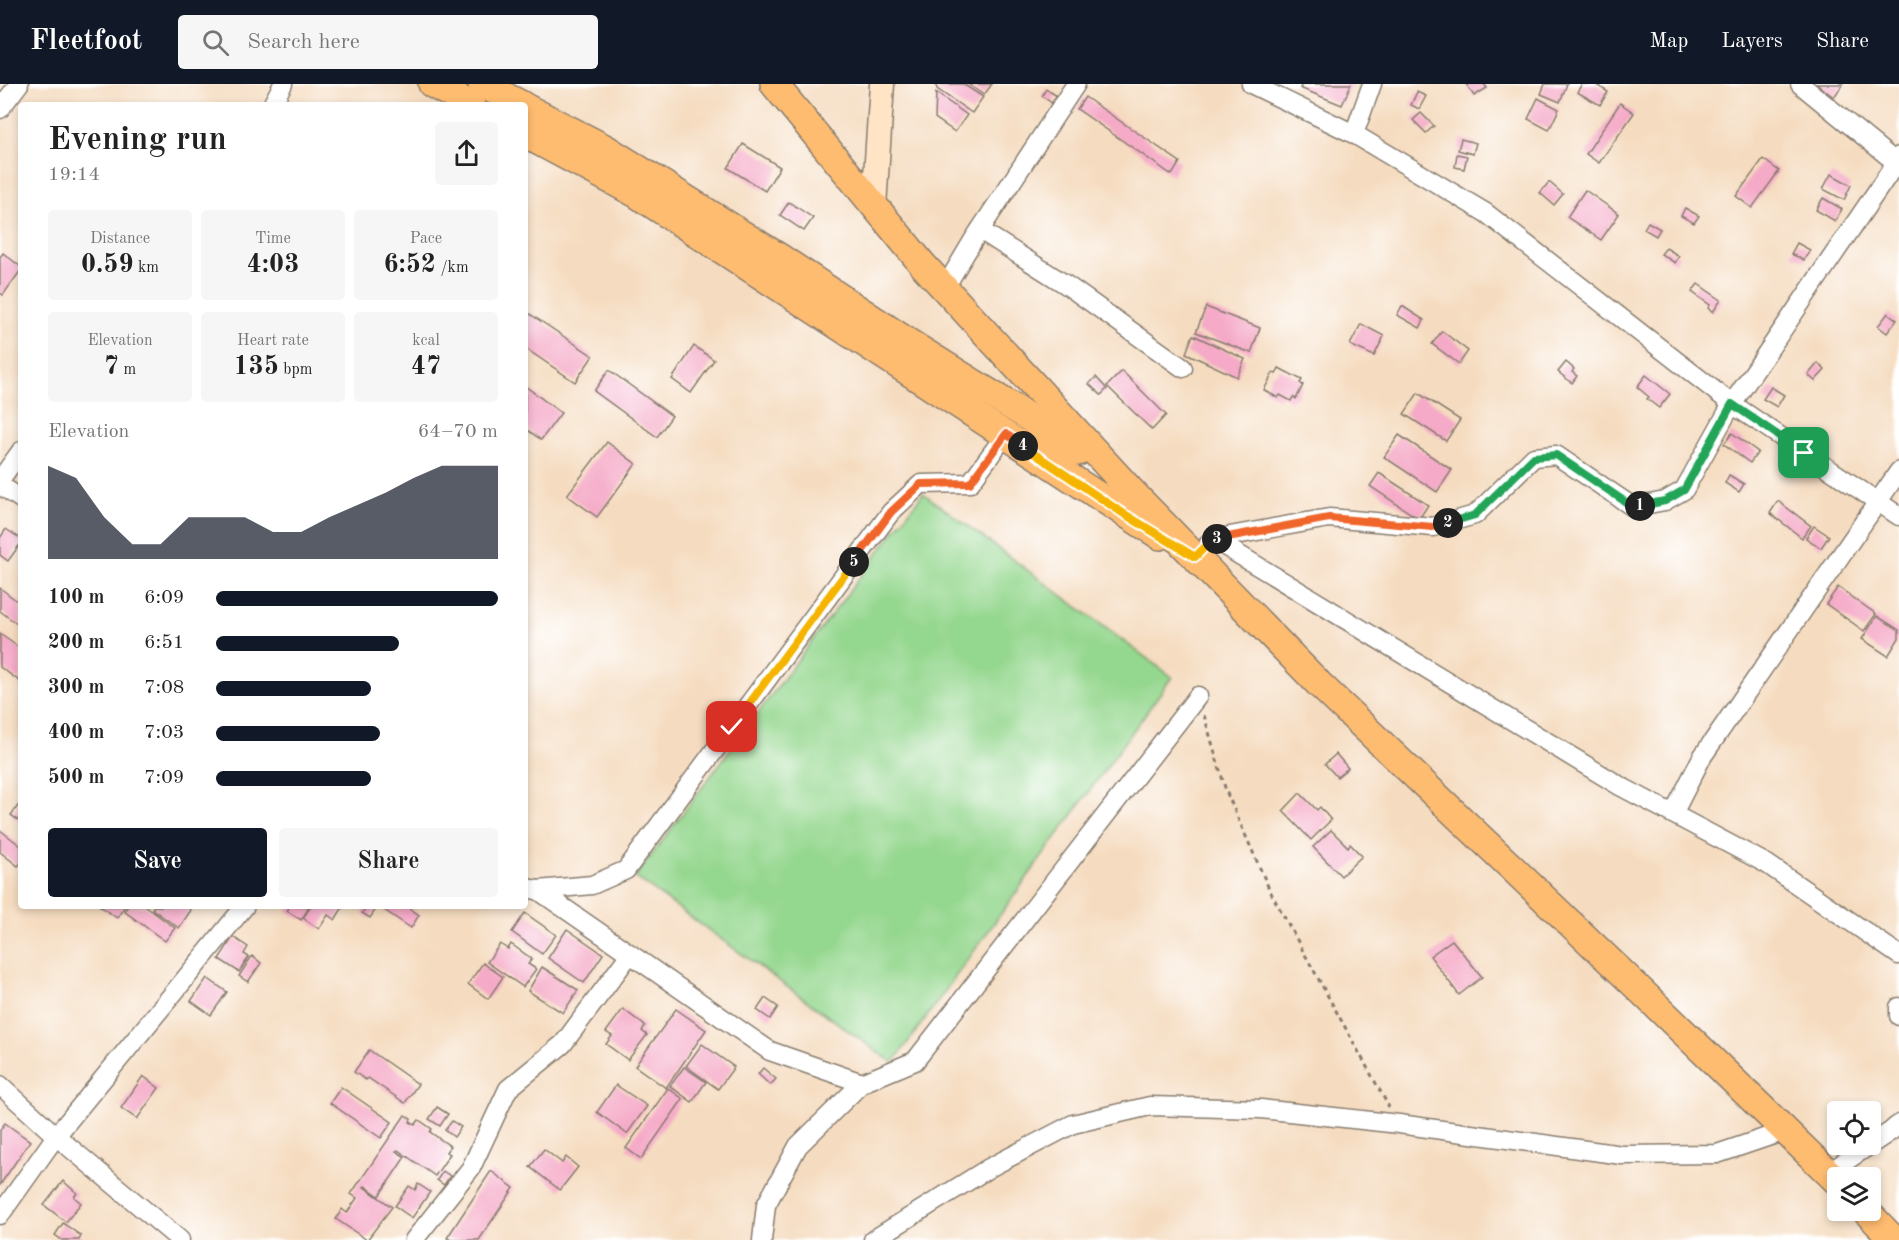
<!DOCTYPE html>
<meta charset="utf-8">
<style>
body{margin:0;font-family:"Old Standard TT",serif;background:#f6f6f6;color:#222;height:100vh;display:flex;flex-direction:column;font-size:22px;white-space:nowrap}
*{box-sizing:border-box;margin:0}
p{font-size:20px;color:#767676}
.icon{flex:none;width:33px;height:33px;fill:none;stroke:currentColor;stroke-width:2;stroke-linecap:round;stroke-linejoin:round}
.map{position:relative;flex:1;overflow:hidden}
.panel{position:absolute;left:18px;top:18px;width:510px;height:807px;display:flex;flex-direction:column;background:#fff;border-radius:6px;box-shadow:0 3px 9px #0003}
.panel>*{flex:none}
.controls{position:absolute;left:1827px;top:1017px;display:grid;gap:12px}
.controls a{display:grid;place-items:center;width:54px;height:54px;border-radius:6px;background:#fff;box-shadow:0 3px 9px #0003;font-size:30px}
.pin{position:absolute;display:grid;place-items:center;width:51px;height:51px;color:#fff;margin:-26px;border-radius:12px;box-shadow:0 3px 9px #0006}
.km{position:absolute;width:30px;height:30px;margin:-15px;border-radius:50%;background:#222;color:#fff;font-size:16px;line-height:30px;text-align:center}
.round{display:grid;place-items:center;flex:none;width:63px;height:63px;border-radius:6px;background:#f6f6f6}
.head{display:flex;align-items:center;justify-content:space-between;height:102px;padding:0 30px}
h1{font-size:33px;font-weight:700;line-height:45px}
.metrics{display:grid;grid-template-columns:repeat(3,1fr);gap:9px;height:102px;padding:6px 30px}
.metrics div{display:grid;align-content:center;border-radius:6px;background:#f6f6f6;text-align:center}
.metrics b{font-size:26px;font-weight:700}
.metrics small{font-size:16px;font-weight:400}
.metrics p{font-size:16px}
.chart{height:168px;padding:12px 30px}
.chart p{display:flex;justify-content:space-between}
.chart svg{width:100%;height:108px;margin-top:6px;fill:#111827;opacity:.7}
.action{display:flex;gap:12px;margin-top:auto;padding:12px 30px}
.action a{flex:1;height:69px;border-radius:6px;background:#111827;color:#fff;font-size:24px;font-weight:700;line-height:69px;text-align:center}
.action a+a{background:#f6f6f6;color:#222}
ul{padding:0 30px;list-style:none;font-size:20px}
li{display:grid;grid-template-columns:96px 72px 1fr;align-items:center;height:45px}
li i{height:15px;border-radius:8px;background:#111827}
header{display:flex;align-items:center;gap:36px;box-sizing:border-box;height:84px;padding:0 30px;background:#111827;color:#fff}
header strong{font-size:28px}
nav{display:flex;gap:33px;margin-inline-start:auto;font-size:21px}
.search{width:420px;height:54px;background:#f6f6f6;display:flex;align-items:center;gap:15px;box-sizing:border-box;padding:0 21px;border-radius:6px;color:#767676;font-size:22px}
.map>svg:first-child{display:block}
.green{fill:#94d78e;stroke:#587a55;stroke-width:1.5}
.building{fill:#f5aac7}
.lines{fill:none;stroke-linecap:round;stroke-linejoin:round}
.street-casing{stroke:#887c6e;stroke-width:21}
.secondary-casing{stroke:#887c6e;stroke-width:27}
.primary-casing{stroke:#887c6e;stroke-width:30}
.path{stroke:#887c6e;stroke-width:3;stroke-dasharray:4.5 4.5;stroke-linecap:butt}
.street{stroke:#fff;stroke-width:18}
.secondary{stroke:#ffe4c6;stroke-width:24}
.primary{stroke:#febc70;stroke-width:27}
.split-1-casing{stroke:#fff;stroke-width:12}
.split-2-casing{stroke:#fff;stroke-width:12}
.split-3-casing{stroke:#fff;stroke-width:12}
.split-4-casing{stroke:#fff;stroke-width:12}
.split-5-casing{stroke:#fff;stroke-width:12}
.split-6-casing{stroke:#fff;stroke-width:12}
.split-1{stroke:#22a559;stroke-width:8}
.split-2{stroke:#22a559;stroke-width:8}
.split-3{stroke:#f0652b;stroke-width:8}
.split-4{stroke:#f5b400;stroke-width:8}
.split-5{stroke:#f0652b;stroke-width:8}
.split-6{stroke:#f5b400;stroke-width:8}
</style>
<header>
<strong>Fleetfoot</strong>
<div class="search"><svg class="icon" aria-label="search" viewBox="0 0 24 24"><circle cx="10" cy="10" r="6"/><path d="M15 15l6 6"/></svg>Search here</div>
<nav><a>Map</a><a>Layers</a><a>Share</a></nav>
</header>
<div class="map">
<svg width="1899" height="1156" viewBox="0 0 1899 1156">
<rect width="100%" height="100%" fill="#fff"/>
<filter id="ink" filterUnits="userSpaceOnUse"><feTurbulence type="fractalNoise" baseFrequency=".0167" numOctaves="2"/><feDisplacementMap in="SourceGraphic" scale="12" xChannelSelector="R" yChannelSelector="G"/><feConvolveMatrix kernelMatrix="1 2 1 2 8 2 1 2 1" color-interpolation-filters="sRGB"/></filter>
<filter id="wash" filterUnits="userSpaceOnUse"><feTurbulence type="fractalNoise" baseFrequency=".008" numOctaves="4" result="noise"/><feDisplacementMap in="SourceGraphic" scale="24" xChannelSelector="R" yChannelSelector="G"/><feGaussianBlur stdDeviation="1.35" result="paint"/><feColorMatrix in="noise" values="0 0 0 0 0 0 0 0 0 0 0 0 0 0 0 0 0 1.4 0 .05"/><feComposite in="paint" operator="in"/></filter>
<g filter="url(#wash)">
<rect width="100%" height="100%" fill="#f5dcc0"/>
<polygon class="green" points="923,409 1172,593 893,979 635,793"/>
<g id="blocks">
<g class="building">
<polygon points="936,0 963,0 983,13 972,29 937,5"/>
<polygon points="968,0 992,0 984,11"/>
<polygon points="1302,0 1351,0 1342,21 1300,4"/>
<polygon points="1466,0 1484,0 1487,4 1474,12"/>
<polygon points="1545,0 1567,0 1560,18 1541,10"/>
<polygon points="1582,0 1595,0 1608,8 1600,21 1577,8"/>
<polygon points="1816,0 1843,0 1834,13"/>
<polygon points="1046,5 1057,12 1052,19 1042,12"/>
<polygon points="1417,8 1426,12 1419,25 1411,21"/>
<polygon points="936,9 967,31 955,48 935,34"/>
<polygon points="1085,13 1180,78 1172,91 1077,25"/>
<polygon points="1538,14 1559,25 1549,46 1528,35"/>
<polygon points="1620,19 1634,29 1599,79 1586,70"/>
<polygon points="1421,29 1434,42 1426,49 1413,36"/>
<polygon points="1461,55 1476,59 1473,70 1458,66"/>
<polygon points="743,60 780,83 765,107 728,84"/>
<polygon points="1457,70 1467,72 1464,85 1455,83"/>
<polygon points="1763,75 1779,87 1752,124 1736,112"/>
<polygon points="1831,90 1851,101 1844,116 1823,105"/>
<polygon points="1549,98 1563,110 1554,121 1540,109"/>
<polygon points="1585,106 1619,130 1601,156 1567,133"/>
<polygon points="1823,114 1842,125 1835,137 1816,126"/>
<polygon points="789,118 813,134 804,147 780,131"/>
<polygon points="1685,124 1699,132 1694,139 1681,132"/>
<polygon points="1648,138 1660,145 1656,152 1644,145"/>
<polygon points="1797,159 1810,166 1804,176 1791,170"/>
<polygon points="1666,164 1679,172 1675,179 1661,170"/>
<polygon points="3,169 21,183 21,186 3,211 0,209 0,173"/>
<polygon points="1698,200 1721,216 1713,228 1708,224 1710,221 1692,208"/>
<polygon points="1402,222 1424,236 1420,244 1397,231"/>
<polygon points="1206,223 1260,244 1251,269 1196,248"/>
<polygon points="527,228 593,272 575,298 525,264 525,232"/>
<polygon points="1888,229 1897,236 1887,249 1878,242"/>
<polygon points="1361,240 1384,252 1374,272 1350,261"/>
<polygon points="1442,247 1468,267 1459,280 1432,260"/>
<polygon points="1193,251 1245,275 1237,293 1186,269"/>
<polygon points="694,262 714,276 691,309 672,295"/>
<polygon points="1566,278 1574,285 1572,288 1577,292 1572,299 1558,288"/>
<polygon points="1818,279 1825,286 1815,297 1808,291"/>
<polygon points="1279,284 1302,296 1300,299 1303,301 1296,315 1293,313 1291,317 1280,311 1278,314 1264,306 1273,289 1276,290"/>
<polygon points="609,286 672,332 657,353 594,307"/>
<polygon points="1122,287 1166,331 1152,346 1107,302"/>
<polygon points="1646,291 1670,310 1659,324 1647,315 1649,313 1637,303"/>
<polygon points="1096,293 1107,305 1101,311 1089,300"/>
<polygon points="525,302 561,329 541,356 525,344"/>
<polygon points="1771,303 1784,311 1777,323 1763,315"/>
<polygon points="1418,309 1460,336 1446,357 1404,330"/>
<polygon points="1732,349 1758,368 1750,379 1724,360"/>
<polygon points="1399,351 1452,386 1437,408 1384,373"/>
<polygon points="607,358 636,380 597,433 567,411"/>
<polygon points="1379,389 1428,421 1419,435 1370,402"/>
<polygon points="1729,391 1744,400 1739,408 1725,399"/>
<polygon points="1778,417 1811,442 1802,454 1770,429"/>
<polygon points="1814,442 1829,452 1821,464 1806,454"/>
<polygon points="6,445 21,455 21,459 8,477 0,471 0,454"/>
<polygon points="1838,503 1876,530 1864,547 1826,520"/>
<polygon points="0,504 21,520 21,543 0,527"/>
<polygon points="1877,532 1899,546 1899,554 1888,572 1862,555"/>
<polygon points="0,550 21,565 21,598 0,583"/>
<polygon points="1336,670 1348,684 1337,693 1325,680"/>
<polygon points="1300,709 1317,726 1320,723 1331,736 1311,756 1283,727"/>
<polygon points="21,718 21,738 11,731"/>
<polygon points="0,746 21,762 21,779 18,782 0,768"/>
<polygon points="1331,746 1348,763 1350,760 1362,772 1341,792 1313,763"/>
<polygon points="100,822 125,822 117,834"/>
<polygon points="128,822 145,822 175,844 165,857 124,827"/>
<polygon points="154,822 185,822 191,826 179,844 152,825"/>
<polygon points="290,822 306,822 309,824 301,836 287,827"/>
<polygon points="311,822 341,822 343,823 335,836 328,831 319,845 303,834"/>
<polygon points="367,822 406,822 419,831 411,844 378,822 370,834 362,829"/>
<polygon points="525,829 556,851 542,870 512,848"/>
<polygon points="567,845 603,870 584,899 548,874"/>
<polygon points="233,853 248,863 244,870 249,873 239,888 219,875"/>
<polygon points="1452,856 1482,893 1459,911 1430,872"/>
<polygon points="500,860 508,865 511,860 532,875 528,880 536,885 523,903 487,878"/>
<polygon points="252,872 261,879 248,898 239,892"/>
<polygon points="483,879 503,893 488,915 468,900"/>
<polygon points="542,883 578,906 563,929 528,907"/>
<polygon points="207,894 227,908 211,931 191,917"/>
<polygon points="765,914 778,923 770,935 757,926"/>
<polygon points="623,925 645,942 642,947 647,951 628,976 606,960 612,952 606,948"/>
<polygon points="676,925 706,946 666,1004 635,982"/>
<polygon points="702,960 734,983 718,1005 686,982"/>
<polygon points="369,966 418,1000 405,1019 368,994 366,996 354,988"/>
<polygon points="684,983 706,998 692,1018 670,1002"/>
<polygon points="763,984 776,995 770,1001 758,990"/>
<polygon points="143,992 159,1004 137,1035 121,1024"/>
<polygon points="616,1001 647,1022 627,1050 597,1028"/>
<polygon points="341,1003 392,1038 381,1054 330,1019"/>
<polygon points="668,1004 683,1015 641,1075 626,1064"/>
<polygon points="437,1023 448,1030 440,1042 429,1035"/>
<polygon points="405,1031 411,1035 410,1038 415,1041 419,1036 432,1045 430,1048 450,1062 446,1068 450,1070 435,1092 398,1066 396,1067 405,1073 379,1112 365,1102 364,1103 392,1123 367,1156 336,1135 342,1125 347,1129 357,1114 351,1110"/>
<polygon points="452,1037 461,1043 454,1053 445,1046"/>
<polygon points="5,1039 30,1057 0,1101 0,1046"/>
<polygon points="544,1065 562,1079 566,1073 578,1083 560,1106 530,1083"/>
<polygon points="443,1087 450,1092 444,1101 437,1096"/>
<polygon points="491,1087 514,1104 479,1156 451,1156 447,1154"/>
<polygon points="63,1097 77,1109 74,1113 81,1119 66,1138 44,1121"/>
<polygon points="418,1100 430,1108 412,1134 395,1122 409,1102 415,1106"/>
<polygon points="63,1139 81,1152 79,1156 62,1156 55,1151"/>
</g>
</g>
</g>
<g filter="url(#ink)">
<use href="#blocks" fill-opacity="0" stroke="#887c6e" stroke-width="1.5"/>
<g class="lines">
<defs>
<g id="street">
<polyline points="1251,0 1354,50 1486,129 1732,320 1899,432"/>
<polyline points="1800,0 1899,81"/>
<polyline points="272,21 283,0"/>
<polyline points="0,25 19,0"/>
<polyline points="1354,50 1372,0"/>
<polyline points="980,146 1068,202 1183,284"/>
<polyline points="944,205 974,155 1076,0"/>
<polyline points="0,396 21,367"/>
<polyline points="0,401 21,415"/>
<polyline points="1213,455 1329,434 1433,443 1475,431 1534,373 1556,371 1633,423 1665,417 1684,406 1732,320 1896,79 1899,72"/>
<polyline points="1209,459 1213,455 1620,702 1767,780 1899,871"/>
<polyline points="1673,730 1702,673 1899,387"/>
<polyline points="525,804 538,806 592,801 626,786 891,428 921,400 970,399 1006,350"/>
<polyline points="538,806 770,967 862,999"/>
<polyline points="1899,923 1899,932"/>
<polyline points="0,1001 56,1052 180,1156"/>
<polyline points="1828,1089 1891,1047 1899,1040"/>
<polyline points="0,1131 56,1052 245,822"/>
<polyline points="414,1156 471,1084 508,1005 563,960 630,870"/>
<polyline points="762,1156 766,1121 798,1062 862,999 915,977 1198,612"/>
<polyline points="873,1156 989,1084 1073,1040 1150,1022 1261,1025 1399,1040 1622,1071 1717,1070 1785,1047"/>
</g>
<polyline id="secondary" points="874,122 882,0"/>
<g id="primary">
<polyline points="432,0 471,21"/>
<polyline points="482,0 522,21"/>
<polyline points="774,0 923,181 1132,408 1320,601 1636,902 1838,1098"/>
<polyline points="525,23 605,64 782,175 911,260 1022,329 1078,368"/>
<polyline points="525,50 635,109 1160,452"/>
<polyline points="1865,1126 1894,1156"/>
</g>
</defs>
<use href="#street" class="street-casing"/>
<use href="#secondary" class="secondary-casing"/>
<use href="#primary" class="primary-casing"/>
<polyline class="path" points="1204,631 1226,707 1270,807 1389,1023"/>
<use href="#street" class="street"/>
<use href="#secondary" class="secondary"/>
<use href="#primary" class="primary"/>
</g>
</g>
<g class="lines" filter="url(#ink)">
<defs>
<polyline id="split-1" points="1640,422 1665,417 1684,406 1732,320 1804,369"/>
<polyline id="split-2" points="1448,439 1475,431 1534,373 1556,371 1633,423 1640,422"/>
<polyline id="split-3" points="1217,455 1329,434 1433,443 1448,439"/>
<polyline id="split-4" points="1023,362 1121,428 1195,473 1213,455 1217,455"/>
<polyline id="split-5" points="854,478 891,428 921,400 970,399 1006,350 1023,362"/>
<polyline id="split-6" points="732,643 854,478"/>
</defs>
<use href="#split-1" class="split-1-casing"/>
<use href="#split-2" class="split-2-casing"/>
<use href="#split-3" class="split-3-casing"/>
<use href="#split-4" class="split-4-casing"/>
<use href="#split-5" class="split-5-casing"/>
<use href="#split-6" class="split-6-casing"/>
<use href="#split-1" class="split-1"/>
<use href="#split-2" class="split-2"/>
<use href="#split-3" class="split-3"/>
<use href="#split-4" class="split-4"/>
<use href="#split-5" class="split-5"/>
<use href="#split-6" class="split-6"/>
</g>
</svg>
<div class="controls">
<a><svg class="icon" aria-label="locate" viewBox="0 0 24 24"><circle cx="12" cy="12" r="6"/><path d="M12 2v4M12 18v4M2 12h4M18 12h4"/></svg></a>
<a><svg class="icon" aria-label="layers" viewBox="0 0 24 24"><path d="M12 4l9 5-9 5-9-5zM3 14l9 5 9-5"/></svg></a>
</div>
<div class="pin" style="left:1804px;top:369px;background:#1e9e55"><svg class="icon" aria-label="arrive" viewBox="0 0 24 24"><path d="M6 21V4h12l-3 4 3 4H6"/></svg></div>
<div class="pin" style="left:732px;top:643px;background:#d93025"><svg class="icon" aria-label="check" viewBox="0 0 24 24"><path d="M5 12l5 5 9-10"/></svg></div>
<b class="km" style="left:1640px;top:422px">1</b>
<b class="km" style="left:1448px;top:439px">2</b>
<b class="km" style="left:1217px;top:455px">3</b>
<b class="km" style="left:1023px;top:362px">4</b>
<b class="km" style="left:854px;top:478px">5</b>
<section class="panel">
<div class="head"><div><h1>Evening run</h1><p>19:14</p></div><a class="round"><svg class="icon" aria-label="share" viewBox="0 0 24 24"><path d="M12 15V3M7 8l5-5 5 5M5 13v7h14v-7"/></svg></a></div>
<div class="metrics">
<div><p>Distance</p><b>0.59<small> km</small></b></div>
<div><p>Time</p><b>4:03</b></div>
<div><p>Pace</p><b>6:52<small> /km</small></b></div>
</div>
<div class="metrics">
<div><p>Elevation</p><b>7<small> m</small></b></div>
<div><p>Heart rate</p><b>135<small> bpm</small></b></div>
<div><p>kcal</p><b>47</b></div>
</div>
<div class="chart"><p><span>Elevation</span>64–70 m</p>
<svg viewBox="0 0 160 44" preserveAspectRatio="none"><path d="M0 44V6L10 11L20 27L30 38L40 38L50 27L60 27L70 27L80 33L90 33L100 27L110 22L120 17L130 11L140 6L150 6L160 6V44z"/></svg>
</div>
<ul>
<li><b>100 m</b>6:09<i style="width:100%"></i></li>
<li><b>200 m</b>6:51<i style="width:65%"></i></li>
<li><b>300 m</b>7:08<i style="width:55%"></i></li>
<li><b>400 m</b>7:03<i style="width:58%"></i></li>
<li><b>500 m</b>7:09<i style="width:55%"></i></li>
</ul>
<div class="action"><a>Save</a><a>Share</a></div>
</section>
</div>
